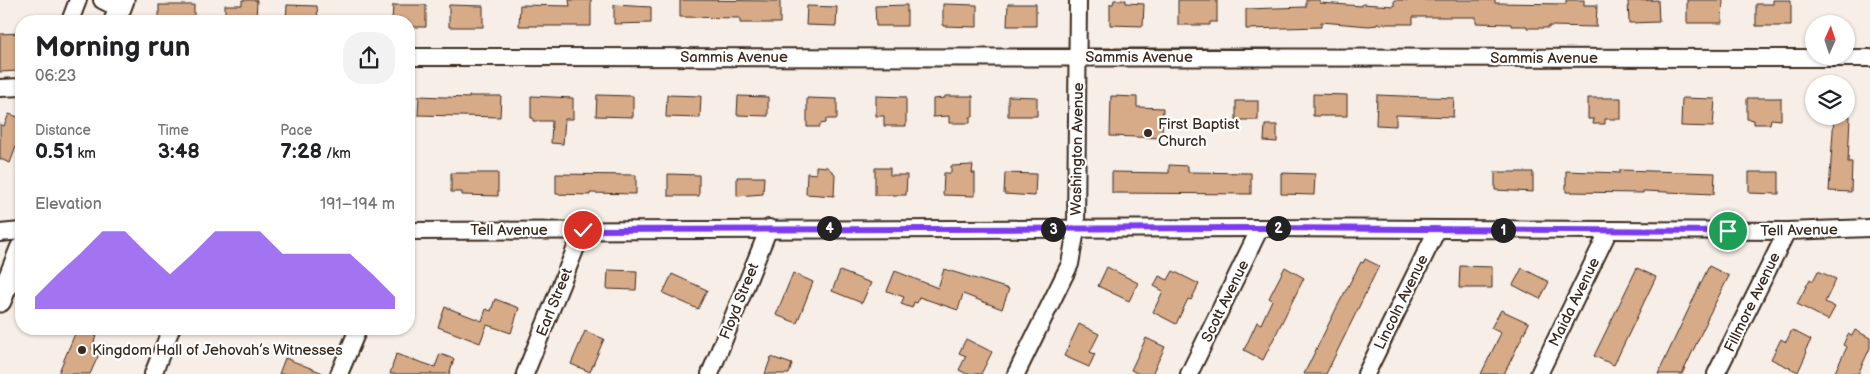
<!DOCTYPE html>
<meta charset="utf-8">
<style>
body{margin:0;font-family:"Balsamiq Sans",sans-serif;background:#f2f2f2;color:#202124;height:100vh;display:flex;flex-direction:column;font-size:19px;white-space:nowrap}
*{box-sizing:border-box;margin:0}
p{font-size:16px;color:#757577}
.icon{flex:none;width:28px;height:28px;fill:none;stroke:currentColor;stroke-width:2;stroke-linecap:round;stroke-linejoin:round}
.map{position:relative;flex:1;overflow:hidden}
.panel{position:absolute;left:15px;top:15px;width:400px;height:320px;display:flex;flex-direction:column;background:#fff;border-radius:20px;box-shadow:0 1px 4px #0004}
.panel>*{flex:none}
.needle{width:32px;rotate:3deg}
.controls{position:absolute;left:1805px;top:15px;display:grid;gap:10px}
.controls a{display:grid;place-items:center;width:50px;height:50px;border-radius:50%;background:#fff;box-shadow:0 1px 4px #0004;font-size:25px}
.pin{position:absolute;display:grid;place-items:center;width:42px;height:42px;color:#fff;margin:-21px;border:2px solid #fff;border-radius:50%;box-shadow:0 1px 5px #0007}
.km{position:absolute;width:25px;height:25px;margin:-12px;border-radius:50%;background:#222;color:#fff;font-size:14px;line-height:25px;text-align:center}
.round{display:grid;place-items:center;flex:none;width:52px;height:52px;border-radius:20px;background:#f2f2f2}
.summary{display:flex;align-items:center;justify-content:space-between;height:85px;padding:0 20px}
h1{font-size:28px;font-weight:600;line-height:38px}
.metrics{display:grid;grid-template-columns:repeat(3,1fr);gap:8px;height:85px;padding:5px 20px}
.metrics div{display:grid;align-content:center}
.metrics b{font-size:21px;font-weight:600}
.metrics small{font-size:14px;font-weight:400}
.metrics p{font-size:14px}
.chart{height:140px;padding:10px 20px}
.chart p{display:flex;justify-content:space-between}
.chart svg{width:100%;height:90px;margin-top:5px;fill:#7c3aed;opacity:.7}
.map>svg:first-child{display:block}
.building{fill:#d7aa88;stroke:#3b2a1e}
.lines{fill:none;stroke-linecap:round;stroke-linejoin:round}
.minor-casing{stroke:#3b2a1e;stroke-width:20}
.major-casing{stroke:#3b2a1e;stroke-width:25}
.minor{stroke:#fff;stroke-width:16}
.major{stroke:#fff;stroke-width:21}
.route-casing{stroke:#fff;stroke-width:10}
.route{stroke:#7c3aed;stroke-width:6}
.poi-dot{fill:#3b2a1e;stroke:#fff;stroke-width:2}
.labels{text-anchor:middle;stroke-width:4.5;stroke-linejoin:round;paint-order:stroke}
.street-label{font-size:15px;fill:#3b2a1e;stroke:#fff}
.poi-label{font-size:15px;fill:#3b2a1e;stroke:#fff;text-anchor:start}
</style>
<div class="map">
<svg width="1870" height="374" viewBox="0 0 1870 374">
<rect width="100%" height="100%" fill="#f7eee7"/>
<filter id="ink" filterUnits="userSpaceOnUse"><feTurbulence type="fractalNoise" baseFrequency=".02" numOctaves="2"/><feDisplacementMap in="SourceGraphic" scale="10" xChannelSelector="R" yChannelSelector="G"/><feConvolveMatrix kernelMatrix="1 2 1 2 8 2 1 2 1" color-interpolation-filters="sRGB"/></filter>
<g filter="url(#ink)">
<g class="building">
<polygon points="242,0 257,0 256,21 225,21 225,5 242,5"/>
<polygon points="569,0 591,0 591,26 519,26 520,5 570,6"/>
<polygon points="680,0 780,1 780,23 740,23 740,18 680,17"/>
<polygon points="1114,0 1126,0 1126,3 1144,4 1143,26 1110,25 1110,4 1113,4"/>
<polygon points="1178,0 1217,0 1217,22 1210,22 1210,25 1178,25"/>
<polygon points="1306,0 1320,0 1320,3 1362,6 1362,4 1394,6 1394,0 1495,0 1495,3 1566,4 1566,0 1584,0 1584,5 1597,5 1596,27 1549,26 1549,28 1527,28 1527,26 1511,26 1511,24 1476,23 1476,17 1413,17 1413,24 1377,24 1377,25 1369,26 1321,22 1321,27 1246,29 1246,9 1306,7"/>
<polygon points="1658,0 1659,22 1629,23 1628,1"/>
<polygon points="1687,0 1723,0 1722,23 1687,23"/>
<polygon points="1773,0 1791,0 1791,26 1756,26 1756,4 1773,4"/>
<polygon points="943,4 977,5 977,27 943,26"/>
<polygon points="1008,4 1036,4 1036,26 1007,26"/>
<rect x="159" y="5" width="35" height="16"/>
<polygon points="287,5 317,6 318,21 286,21"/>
<polygon points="393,5 426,5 426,27 409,27 409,21 392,21"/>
<polygon points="449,5 483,6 483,27 449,27"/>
<polygon points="614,5 651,7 651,23 614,24"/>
<polygon points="907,5 907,26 876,26 875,6"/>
<polygon points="807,6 837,7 836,26 806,25"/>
<polygon points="21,33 21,51 18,51 18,71 0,72 0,34"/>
<polygon points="1313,94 1347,95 1347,116 1313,116"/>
<polygon points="597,95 633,96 633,117 596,116"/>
<polygon points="667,95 701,96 700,118 666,117"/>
<polygon points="1377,95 1454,98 1453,117 1396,115 1396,126 1376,125"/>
<polygon points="419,96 469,98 469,96 501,96 500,117 418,115"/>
<polygon points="531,96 573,98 573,119 565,119 563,144 551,143 552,121 533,121 533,118 531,118"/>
<polygon points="738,96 768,97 768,116 737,115"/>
<polygon points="876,96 906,97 906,126 884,126 884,116 876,116"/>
<polygon points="945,96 973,96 973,117 970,117 970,123 949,123 949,116 933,117 933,99 945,98"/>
<polygon points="1008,96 1037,97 1037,116 1008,116"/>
<polygon points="1111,96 1137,97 1137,107 1163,108 1162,138 1110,136"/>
<polygon points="807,98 837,99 837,119 826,119 826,123 820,124 820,127 807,127"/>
<polygon points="1588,98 1621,98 1621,119 1605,119 1605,124 1593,124 1594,119 1588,119"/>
<polygon points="1682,98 1715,99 1713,127 1681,126"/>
<polygon points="1747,98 1781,98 1781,120 1771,119 1770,124 1754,124 1754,120 1747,119"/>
<rect x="1236" y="101" width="22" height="19"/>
<polygon points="9,114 21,118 21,133 10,163 0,159 0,124 4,126"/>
<polygon points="1834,116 1850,116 1848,162 1852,162 1851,192 1829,191"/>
<polygon points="1265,125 1277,125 1277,142 1264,141"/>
<polygon points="973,165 972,173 975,173 975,196 943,195 944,173 951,173 951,166"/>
<polygon points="1169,165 1188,166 1188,172 1251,173 1251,194 1112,193 1112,172 1169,173"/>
<polygon points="816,166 827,167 835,174 834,196 806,194 807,173 816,174"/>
<polygon points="875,168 890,168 890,175 907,175 906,195 875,195"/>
<polygon points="1620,170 1715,173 1714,194 1643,191 1643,193 1566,192 1566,171 1620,173"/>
<polygon points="1495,172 1533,172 1533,192 1495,190"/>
<polygon points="1749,172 1779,172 1779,194 1749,193"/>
<polygon points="451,173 498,173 498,196 462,195 462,192 451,192"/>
<polygon points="1005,173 1036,174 1035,196 1004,194"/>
<polygon points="1281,173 1315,174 1314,195 1281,194"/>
<polygon points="556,174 636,175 636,194 590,193 590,195 556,194"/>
<polygon points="668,174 699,175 699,196 668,196"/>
<polygon points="737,177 764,177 763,194 737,196"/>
<polygon points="1365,259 1379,266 1326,374 1304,374 1338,305 1361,262 1363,263"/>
<polygon points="1460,266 1492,267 1492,288 1459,288"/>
<polygon points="1709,266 1729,276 1706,321 1707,321 1682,374 1658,374"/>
<polygon points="1107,267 1138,283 1129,301 1098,286"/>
<polygon points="1285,267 1304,278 1263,360 1244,350 1257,322 1261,324 1272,300 1269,298"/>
<polygon points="1522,268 1549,282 1540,299 1513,285"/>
<polygon points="1637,268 1656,277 1614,365 1594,356"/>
<polygon points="944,269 1009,289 1002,309 963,294 958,310 919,297 917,303 914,302 912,308 901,304 904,297 887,291 895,271 938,288"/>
<polygon points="608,270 637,271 636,290 607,289"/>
<polygon points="840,271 871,283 862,303 832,291"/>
<polygon points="1173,271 1199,284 1191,300 1188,299 1176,324 1153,312 1163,291 1154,286 1159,276 1168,280"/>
<polygon points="1818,271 1836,279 1825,302 1835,307 1828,320 1797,304 1810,279 1813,281"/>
<polygon points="793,273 813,282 797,323 776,315"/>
<polygon points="672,274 707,290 698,309 663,293"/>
<polygon points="495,299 519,308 511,333 487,325 480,343 438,327 445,307 482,321 486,309 491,311"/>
<polygon points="1501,310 1529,323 1504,374 1481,374 1501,333 1491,328"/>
<polygon points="1079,324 1099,334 1090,352 1095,354 1089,367 1064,356"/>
<polygon points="77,329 98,329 92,349 100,352 90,374 58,374"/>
<polygon points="1792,330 1811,340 1805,351 1807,352 1798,372 1771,359 1781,339 1786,342"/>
<polygon points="1855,330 1870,338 1870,348 1858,374 1834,374 1847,347 1843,345 1848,334 1852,336"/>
<polygon points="585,331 604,339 590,372 571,364"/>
<polygon points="1146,338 1165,347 1152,374 1139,374 1131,370"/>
<polygon points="966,339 992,352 981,374 967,374 959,370 966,356 959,353"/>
<polygon points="396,354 435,367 440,354 454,359 449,374 390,374"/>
<polygon points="771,357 792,364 789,374 765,374"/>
<polygon points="285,358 323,373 323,374 279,374"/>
</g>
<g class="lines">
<defs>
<g id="minor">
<polyline points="102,0 120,9"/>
<polyline points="70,21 78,0"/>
<polyline points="409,57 1870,58"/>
<polyline points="0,88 21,87"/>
<polyline points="409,231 1260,228 1787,231 1870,228"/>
<polyline points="0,233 21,231"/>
<polyline points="153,374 171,329"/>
<polyline points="339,374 358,329"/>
<polyline points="525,374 583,230"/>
<polyline points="710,374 769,228"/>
<polyline points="1016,374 1070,264 1076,230 1078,0"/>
<polyline points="1189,374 1260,228"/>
<polyline points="1366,374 1437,230"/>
<polyline points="1539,374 1609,230"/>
<polyline points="1716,374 1787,231"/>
</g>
<g id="major">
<polyline points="115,21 123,0"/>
<polyline points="0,301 21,249"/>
</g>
</defs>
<use href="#minor" class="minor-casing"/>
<use href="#major" class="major-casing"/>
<use href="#minor" class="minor"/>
<use href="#major" class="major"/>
</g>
</g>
<g class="lines" filter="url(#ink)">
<defs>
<polyline id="route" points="583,230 1260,228 1728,231"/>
</defs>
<use href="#route" class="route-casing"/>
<use href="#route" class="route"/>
</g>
<g class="poi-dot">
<circle cx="1148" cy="133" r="5"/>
<circle cx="82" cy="350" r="5"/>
</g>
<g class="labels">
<g class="street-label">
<text x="734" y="62">Sammis Avenue</text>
<text x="1139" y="62">Sammis Avenue</text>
<text x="1544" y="63">Sammis Avenue</text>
<text transform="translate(1077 149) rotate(-89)" y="5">Washington Avenue</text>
<text x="509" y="235">Tell Avenue</text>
<text transform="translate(1799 230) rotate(-1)" y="5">Tell Avenue</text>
<text transform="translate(739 301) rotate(-68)" y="5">Floyd Street</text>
<text transform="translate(1225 301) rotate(-64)" y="5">Scott Avenue</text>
<text transform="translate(554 302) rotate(-68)" y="5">Earl Street</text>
<text transform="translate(1401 302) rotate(-64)" y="5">Lincoln Avenue</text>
<text transform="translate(1574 302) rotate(-64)" y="5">Maida Avenue</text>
<text transform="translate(1752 302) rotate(-64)" y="5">Fillmore Avenue</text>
</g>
<g class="poi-label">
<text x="1158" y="129">First Baptist<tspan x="1158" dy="17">Church</tspan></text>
<text x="92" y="355">Kingdom Hall of Jehovah’s Witnesses</text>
</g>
</g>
</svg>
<div class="controls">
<a><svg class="needle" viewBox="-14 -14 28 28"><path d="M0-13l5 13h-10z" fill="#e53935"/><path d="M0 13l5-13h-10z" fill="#757577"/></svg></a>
<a><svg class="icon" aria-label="layers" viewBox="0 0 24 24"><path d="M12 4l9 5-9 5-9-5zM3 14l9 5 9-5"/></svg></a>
</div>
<div class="pin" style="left:1728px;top:231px;background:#1e9e55"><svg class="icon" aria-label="arrive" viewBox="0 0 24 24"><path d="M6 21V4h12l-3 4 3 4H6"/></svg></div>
<div class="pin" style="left:583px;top:230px;background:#d93025"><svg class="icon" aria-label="check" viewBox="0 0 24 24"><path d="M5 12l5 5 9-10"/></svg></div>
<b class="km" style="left:1503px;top:230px">1</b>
<b class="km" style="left:1278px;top:228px">2</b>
<b class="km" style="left:1053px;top:229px">3</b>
<b class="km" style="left:829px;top:228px">4</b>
<section class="panel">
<div class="summary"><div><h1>Morning run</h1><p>06:23</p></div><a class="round"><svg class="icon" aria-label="share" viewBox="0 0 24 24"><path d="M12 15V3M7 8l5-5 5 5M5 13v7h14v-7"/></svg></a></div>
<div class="metrics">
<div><p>Distance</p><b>0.51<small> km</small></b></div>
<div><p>Time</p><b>3:48</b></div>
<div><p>Pace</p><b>7:28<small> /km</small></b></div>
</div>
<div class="chart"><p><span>Elevation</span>191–194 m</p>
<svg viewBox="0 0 160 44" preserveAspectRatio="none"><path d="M0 44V38L10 27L20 17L30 6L40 6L50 17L60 27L70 17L80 6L90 6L100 6L110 17L120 17L130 17L140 17L150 27L160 38V44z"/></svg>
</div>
</section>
</div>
